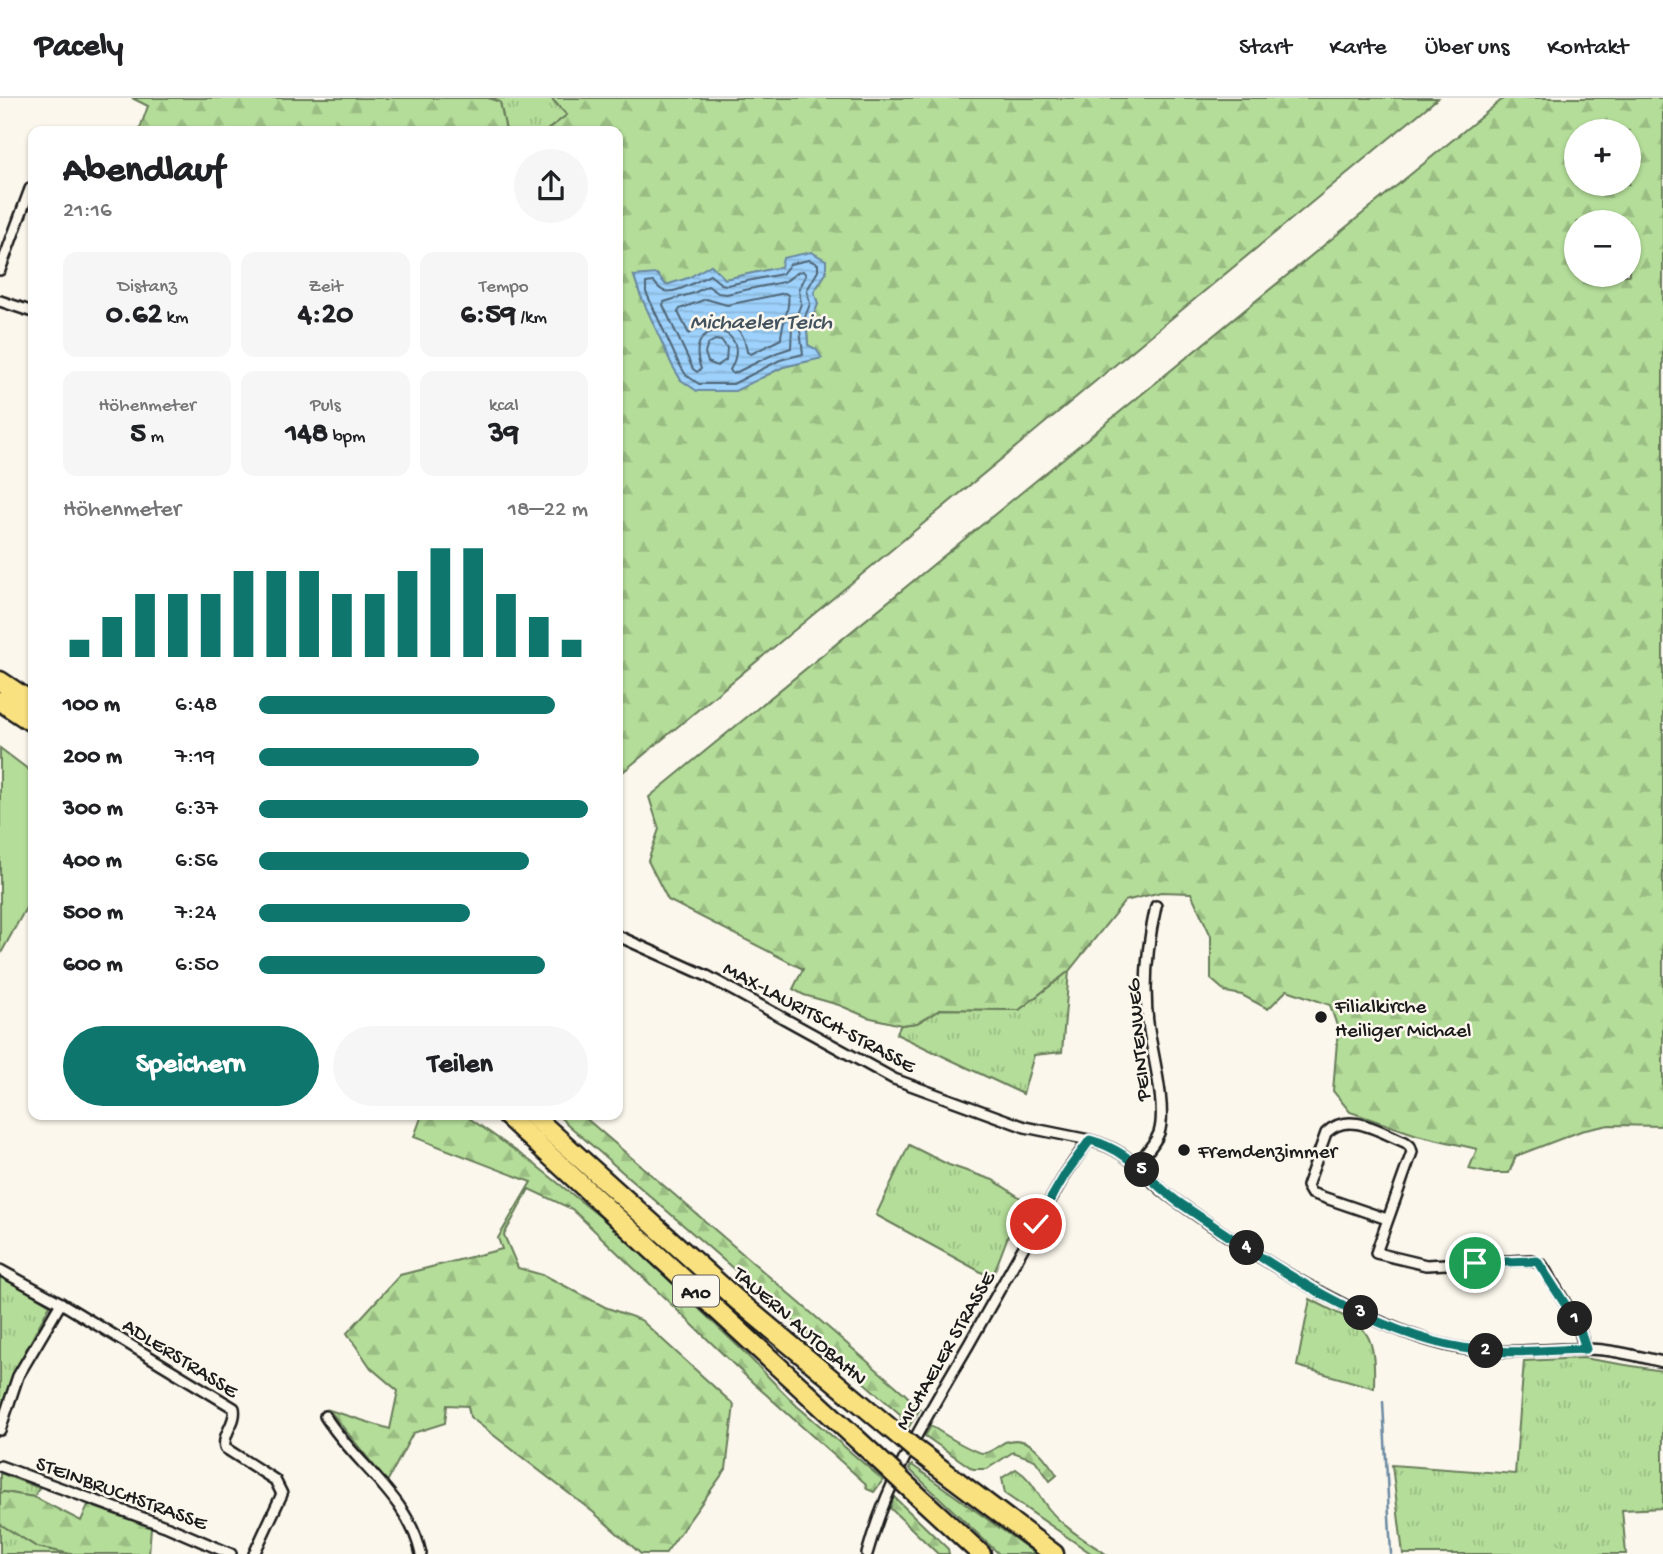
<!DOCTYPE html>
<html lang="de">
<meta charset="utf-8">
<style>
body{margin:0;font-family:"Gochi Hand",sans-serif;background:#f6f6f6;color:#202124;height:100vh;display:flex;flex-direction:column;font-size:26px;white-space:nowrap}
*{box-sizing:border-box;margin:0}
p{font-size:23px;color:#757577}
.icon{flex:none;width:38px;height:38px;fill:none;stroke:currentColor;stroke-width:2;stroke-linecap:round;stroke-linejoin:round}
.map{position:relative;flex:1;overflow:hidden}
.panel{position:absolute;left:28px;top:28px;width:595px;height:994px;display:flex;flex-direction:column;background:#fff;border-radius:14px;box-shadow:0 2px 5px #0004}
.panel>*{flex:none}
.controls{position:absolute;left:1564px;top:21px;display:grid;gap:14px}
.controls a{display:grid;place-items:center;width:77px;height:77px;border-radius:50%;background:#fff;box-shadow:0 2px 5px #0004;font-size:35px}
.pin{position:absolute;display:grid;place-items:center;width:60px;height:60px;color:#fff;margin:-30px;border:4px solid #fff;border-radius:50%;box-shadow:0 2px 7px #0007}
.km{position:absolute;width:35px;height:35px;margin:-18px;border-radius:50%;background:#222;color:#fff;font-size:19px;line-height:35px;text-align:center}
.round{display:grid;place-items:center;flex:none;width:74px;height:74px;border-radius:37px;background:#f6f6f6}
.head{display:flex;align-items:center;justify-content:space-between;height:119px;padding:0 35px}
h1{font-size:38px;font-weight:800;line-height:52px}
.stats{display:grid;grid-template-columns:repeat(3,1fr);gap:10px;height:119px;padding:7px 35px}
.stats div{display:grid;align-content:center;border-radius:14px;background:#f6f6f6;text-align:center}
.stats b{font-size:30px;font-weight:800}
.stats small{font-size:19px;font-weight:400}
.stats p{font-size:19px}
.chart{height:196px;padding:14px 35px}
.chart p{display:flex;justify-content:space-between}
.chart svg{width:100%;height:126px;margin-top:7px;stroke:#0f766e;stroke-width:6}
.cta{display:flex;gap:14px;margin-top:auto;padding:14px 35px}
.cta a{flex:1;height:80px;border-radius:42px;background:#0f766e;color:#fff;font-size:28px;font-weight:800;line-height:80px;text-align:center}
.cta a+a{background:#f6f6f6;color:#202124}
ul{padding:0 35px;list-style:none;font-size:23px}
li{display:grid;grid-template-columns:112px 84px 1fr;align-items:center;height:52px}
li i{height:18px;border-radius:9px;background:#0f766e}
header{display:flex;align-items:center;gap:42px;box-sizing:border-box;height:98px;padding:0 35px;background:#fff;border-bottom:2px solid #e0e0e0}
header strong{font-size:33px}
nav{display:flex;gap:38px;margin-inline-start:auto;font-size:24px}
.map>svg:first-child{display:block}
.grass{fill:url(#grass-tufts);stroke:#687c5a;stroke-width:2}
.forest{fill:url(#forest-firs);stroke:#687c5a;stroke-width:2;fill-rule:evenodd}
.park{fill:#b4dd99;stroke:#687c5a;stroke-width:2}
.water{fill:url(#water-rules);stroke:#6a89a2;stroke-width:2}
.lines{fill:none;stroke-linecap:round;stroke-linejoin:round}
.shore{stroke:#506576;stroke-width:2}
.stream{stroke:#6a89a2;stroke-width:2.5}
.street-casing{stroke:#1c1c1c;stroke-width:14}
.highway-casing{stroke:#1c1c1c;stroke-width:23}
.street{stroke:#fbf7ec;stroke-width:9}
.highway{stroke:#fae180;stroke-width:18}
.highway-bridge-casing{stroke:#1c1c1c;stroke-width:23;stroke-linecap:butt}
.highway-bridge{stroke:#fae180;stroke-width:18}
.route-casing{stroke:#fff;stroke-width:14}
.route{stroke:#0f766e;stroke-width:9}
.poi-dot{fill:#1c1c1c;stroke:#fbf7ec;stroke-width:2.5}
.labels{text-anchor:middle;stroke-width:5;stroke-linejoin:round;paint-order:stroke}
.shield{fill:#fbf7ec;stroke:#5f5e5a;stroke-width:2}
.shield-label{font-size:19px;font-weight:bold;fill:#1c1c1c}
.poi-label{font-size:21px;fill:#1c1c1c;stroke:#fbf7ec;text-anchor:start}
.street-label{font-size:21px;fill:#1c1c1c;stroke:#fbf7ec}
.water-label{font-size:23px;font-style:italic;fill:#43535f;stroke:#fbf7ec}
</style>
<header>
<strong>Pacely</strong>
<nav><a>Start</a><a>Karte</a><a>Über uns</a><a>Kontakt</a></nav>
</header>
<div class="map">
<svg width="1663" height="1456" viewBox="0 0 1663 1456">
<defs>
<pattern id="grass-tufts" width="24" height="20" patternUnits="userSpaceOnUse" patternTransform="scale(1.75)"><rect width="24" height="20" fill="#b4dd99"/><path d="M3 7l-1-3M5 7V3M7 7l1-3M15 17l-1-3M17 17v-4M19 17l1-3" fill="none" stroke="#9abd83"/></pattern>
<pattern id="forest-firs" width="22" height="20" patternUnits="userSpaceOnUse" patternTransform="scale(1.75)"><rect width="22" height="20" fill="#b4dd99"/><path d="M5 1l3.5 6h-7zM16 11l3.5 6h-7z" fill="#9abd83"/></pattern>
<pattern id="water-rules" width="6" height="5" patternUnits="userSpaceOnUse" patternTransform="scale(1.75)"><rect width="6" height="5" fill="#9ed2fc"/><path d="M0 2.5h6" fill="none" stroke="#88b4d7"/></pattern>
</defs>
<rect width="100%" height="100%" fill="#fbf7ec"/>
<filter id="ink" filterUnits="userSpaceOnUse"><feTurbulence type="fractalNoise" baseFrequency=".0143" numOctaves="2"/><feDisplacementMap in="SourceGraphic" scale="14" xChannelSelector="R" yChannelSelector="G"/><feConvolveMatrix kernelMatrix="1 2 1 2 8 2 1 2 1" color-interpolation-filters="sRGB"/></filter>
<g filter="url(#ink)">
<g class="grass">
<polygon points="488,0 551,0 567,17 546,33 506,33 500,4"/>
<polygon points="1069,873 1062,954 1034,957 1023,996 896,936 901,927 917,925 941,911 1019,912"/>
<polygon points="909,1047 949,1067 993,1082 1022,1101 992,1180 876,1117"/>
<polygon points="0,1177 50,1207 14,1275 0,1315"/>
<path d="M1310 1201C1364 1230 1376 1224 1374 1290L1297 1268Z"/>
<polygon points="1583,1260 1663,1273 1663,1410 1622,1412 1626,1456 1403,1456 1392,1367 1515,1376 1524,1263"/>
<path d="M1016 1371C1032 1381 1037 1396 1048 1410 1063 1429 1086 1443 1106 1456H1092L1005 1396 1002 1380Z"/>
<polygon points="0,1375 39,1390 34,1399 4,1394 0,1395"/>
<polygon points="0,1426 37,1449 71,1456 0,1456"/>
</g>
<g class="forest">
<polygon points="132,0 488,0 500,4 506,33 139,33 148,8"/>
<path d="M551 0H1438L618 678V33H546L567 17ZM711 167 725 181 781 169 826 175 814 194 818 206 807 233 808 247 821 260 783 269 761 280 681 282 640 196 634 178 666 187 688 181Z"/>
<path d="M1504 0H1663V1028L1609 1027 1581 1033 1516 1058 1509 1075H1488L1469 1071 1477 1051 1417 1037 1350 1014 1333 993 1338 931 1330 907 1287 892 1268 911 1242 897 1226 894 1211 881V838L1191 795 1161 794 1125 803 1069 873 1019 912 941 911 917 925 901 927 867 919 839 907 804 897 793 891 803 871 668 802 648 763 659 731 649 699ZM1577 33H1629V86H1577ZM1577 124H1629V177H1577Z"/>
<polygon points="422,1017 465,1017 533,1065 618,1133 743,1253 797,1308 883,1382 874,1394 867,1391 865,1385 751,1283 572,1111 529,1091 504,1137 518,1170 546,1178 605,1209 641,1222 734,1307 726,1371 665,1456 641,1456 593,1414 470,1319 468,1308 447,1307 445,1325 413,1335 387,1384 329,1312 390,1331 398,1293 371,1270 347,1235 400,1177 502,1151 498,1140 531,1084 414,1039"/>
<polygon points="557,1017 582,1017 904,1295 920,1311 908,1330 902,1325 900,1316"/>
<path d="M931 1328C941 1334 975 1357 985 1355 992 1354 999 1347 1005 1344 1030 1335 1045 1360 1057 1377L1050 1383 1035 1362 1013 1354 987 1371H973L925 1338Z"/>
<polygon points="912,1367 1036,1456 999,1456 909,1371"/>
<polygon points="4,1394 34,1399 81,1423 88,1407 151,1429 149,1456 71,1456 37,1449 0,1426 0,1395"/>
<polygon points="894,1399 948,1451 949,1456 938,1456 890,1410"/>
</g>
<polygon class="park" points="0,650 33,675 33,797 0,857"/>
<polygon class="water" points="811,154 826,162 826,175 814,194 818,206 807,233 808,247 816,251 822,260 783,269 735,293 697,293 681,282 672,267 640,196 634,178 657,176 666,187 688,180 711,167 725,181 781,169 783,160"/>
<g class="lines">
<g class="shore">
<path d="M809 162 818 166V173L807 192 810 206 800 232 803 256 780 262 733 286H699L686 277 678 264 646 194V185L654 184C657 187 658 190 662 192 672 199 700 181 710 177L721 186 727 187 782 176 790 166Z"/>
<path d="M803 173 806 177 799 190 801 206 792 229 791 250 776 255 733 276 730 272C757 224 681 218 701 271L697 274 693 271 663 207 664 204 694 195 708 188 718 195 726 196 783 184C792 181 794 174 803 173Z"/>
<path d="M785 195 788 197C791 211 781 226 781 241L751 256 747 254C745 231 725 214 703 226 697 229 694 234 689 236L678 214 680 211 706 201 727 207Z"/>
<polygon points="715,242 722,243 727,250 726,262 717,268 708,264 705,255 708,246"/>
</g>
<polyline class="stream" points="1383,1304 1391,1456"/>
<defs>
<g id="street">
<polyline points="0,172 30,91 33,88"/>
<polyline points="0,203 33,214"/>
<polyline points="618,838 707,878 894,981 1025,1029 1089,1042"/>
<path d="M1137 1066C1144 1057 1155 1046 1159 1035 1167 1011 1153 958 1149 932 1143 892 1147 848 1156 808"/>
<path d="M1387 1121 1311 1095 1307 1088 1326 1035C1348 1012 1380 1034 1405 1044L1410 1048 1412 1054 1376 1155 1426 1167 1531 1162 1542 1167 1578 1226 1585 1251"/>
<path d="M0 1172 61 1205 234 1310C237 1325 222 1335 225 1350L275 1382 282 1396 254 1456"/>
<path d="M325 1318C354 1365 409 1399 421 1456"/>
<polyline points="0,1332 18,1278 61,1205"/>
<polyline points="0,1368 168,1429 231,1456"/>
<path d="M867 1456C888 1379 929 1315 969 1246 1001 1189 1033 1132 1066 1075L1089 1042C1135 1054 1140 1078 1175 1102 1239 1147 1305 1190 1376 1222 1412 1238 1449 1252 1488 1253 1520 1255 1552 1250 1584 1251 1611 1251 1637 1258 1663 1264"/>
</g>
<g id="highway">
<polyline points="0,583 33,605"/>
<polyline points="0,603 33,625"/>
<polyline points="506,1017 887,1369"/>
<polyline points="532,1017 737,1202 903,1341"/>
<polyline points="916,1352 1054,1456"/>
<polyline points="903,1384 981,1456"/>
</g>
</defs>
<use href="#street" class="street-casing"/>
<use href="#highway" class="highway-casing"/>
<use href="#street" class="street"/>
<use href="#highway" class="highway"/>
<defs>
<g id="highway-bridge">
<polyline points="903,1341 916,1352"/>
<polyline points="887,1369 903,1384"/>
</g>
</defs>
<use href="#highway-bridge" class="highway-bridge-casing"/>
<use href="#highway-bridge" class="highway-bridge"/>
</g>
</g>
<g class="lines" filter="url(#ink)">
<defs>
<path id="route" d="M1036 1126 1066 1075 1090 1042C1135 1054 1147 1084 1184 1108 1266 1163 1364 1233 1463 1250 1503 1257 1545 1252 1586 1251L1578 1226 1537 1163 1475 1165"/>
</defs>
<use href="#route" class="route-casing"/>
<use href="#route" class="route"/>
</g>
<g class="poi-dot">
<circle cx="1321" cy="919" r="7"/>
<circle cx="1184" cy="1052" r="7"/>
</g>
<g class="labels">
<rect class="shield" x="673" y="1177.5" width="46" height="31" rx="5"/>
<g class="shield-label">
<text x="696" y="1200">A10</text>
</g>
<g class="poi-label">
<text x="1335" y="914">Filialkirche<tspan x="1335" dy="24">Heiliger Michael</tspan></text>
<text x="1198" y="1059">Fremdenzimmer</text>
</g>
<g class="street-label">
<text transform="translate(820 918) rotate(28)" y="7">MAX-LAURITSCH-STRASSE</text>
<text transform="translate(1137 942) rotate(-95)" y="7">PEINTENWEG</text>
<text transform="translate(801 1227) rotate(41)" y="7">TAUERN AUTOBAHN</text>
<text transform="translate(944 1252) rotate(-60)" y="7">MICHAELER STRASSE</text>
<text transform="translate(181 1259) rotate(32)" y="7">ADLERSTRASSE</text>
<text transform="translate(122 1394) rotate(20)" y="7">STEINBRUCHSTRASSE</text>
</g>
<g class="water-label">
<text x="761" y="230">Michaeler Teich</text>
</g>
</g>
</svg>
<div class="controls">
<a>+</a>
<a>−</a>
</div>
<div class="pin" style="left:1475px;top:1165px;background:#1e9e55"><svg class="icon" aria-label="arrive" viewBox="0 0 24 24"><path d="M6 21V4h12l-3 4 3 4H6"/></svg></div>
<div class="pin" style="left:1036px;top:1126px;background:#d93025"><svg class="icon" aria-label="check" viewBox="0 0 24 24"><path d="M5 12l5 5 9-10"/></svg></div>
<b class="km" style="left:1575px;top:1221px">1</b>
<b class="km" style="left:1486px;top:1253px">2</b>
<b class="km" style="left:1361px;top:1215px">3</b>
<b class="km" style="left:1247px;top:1150px">4</b>
<b class="km" style="left:1142px;top:1072px">5</b>
<section class="panel">
<div class="head"><div><h1>Abendlauf</h1><p>21:16</p></div><a class="round"><svg class="icon" aria-label="share" viewBox="0 0 24 24"><path d="M12 15V3M7 8l5-5 5 5M5 13v7h14v-7"/></svg></a></div>
<div class="stats">
<div><p>Distanz</p><b>0.62<small> km</small></b></div>
<div><p>Zeit</p><b>4:20</b></div>
<div><p>Tempo</p><b>6:59<small> /km</small></b></div>
</div>
<div class="stats">
<div><p>Höhenmeter</p><b>5<small> m</small></b></div>
<div><p>Puls</p><b>148<small> bpm</small></b></div>
<div><p>kcal</p><b>39</b></div>
</div>
<div class="chart"><p><span>Höhenmeter</span>18–22 m</p>
<svg viewBox="0 0 160 44" preserveAspectRatio="none"><path d="M5 44V38M15 44V30M25 44V22M35 44V22M45 44V22M55 44V14M65 44V14M75 44V14M85 44V22M95 44V22M105 44V14M115 44V6M125 44V6M135 44V22M145 44V30M155 44V38"/></svg>
</div>
<ul>
<li><b>100 m</b>6:48<i style="width:90%"></i></li>
<li><b>200 m</b>7:19<i style="width:67%"></i></li>
<li><b>300 m</b>6:37<i style="width:100%"></i></li>
<li><b>400 m</b>6:56<i style="width:82%"></i></li>
<li><b>500 m</b>7:24<i style="width:64%"></i></li>
<li><b>600 m</b>6:50<i style="width:87%"></i></li>
</ul>
<div class="cta"><a>Speichern</a><a>Teilen</a></div>
</section>
</div>
